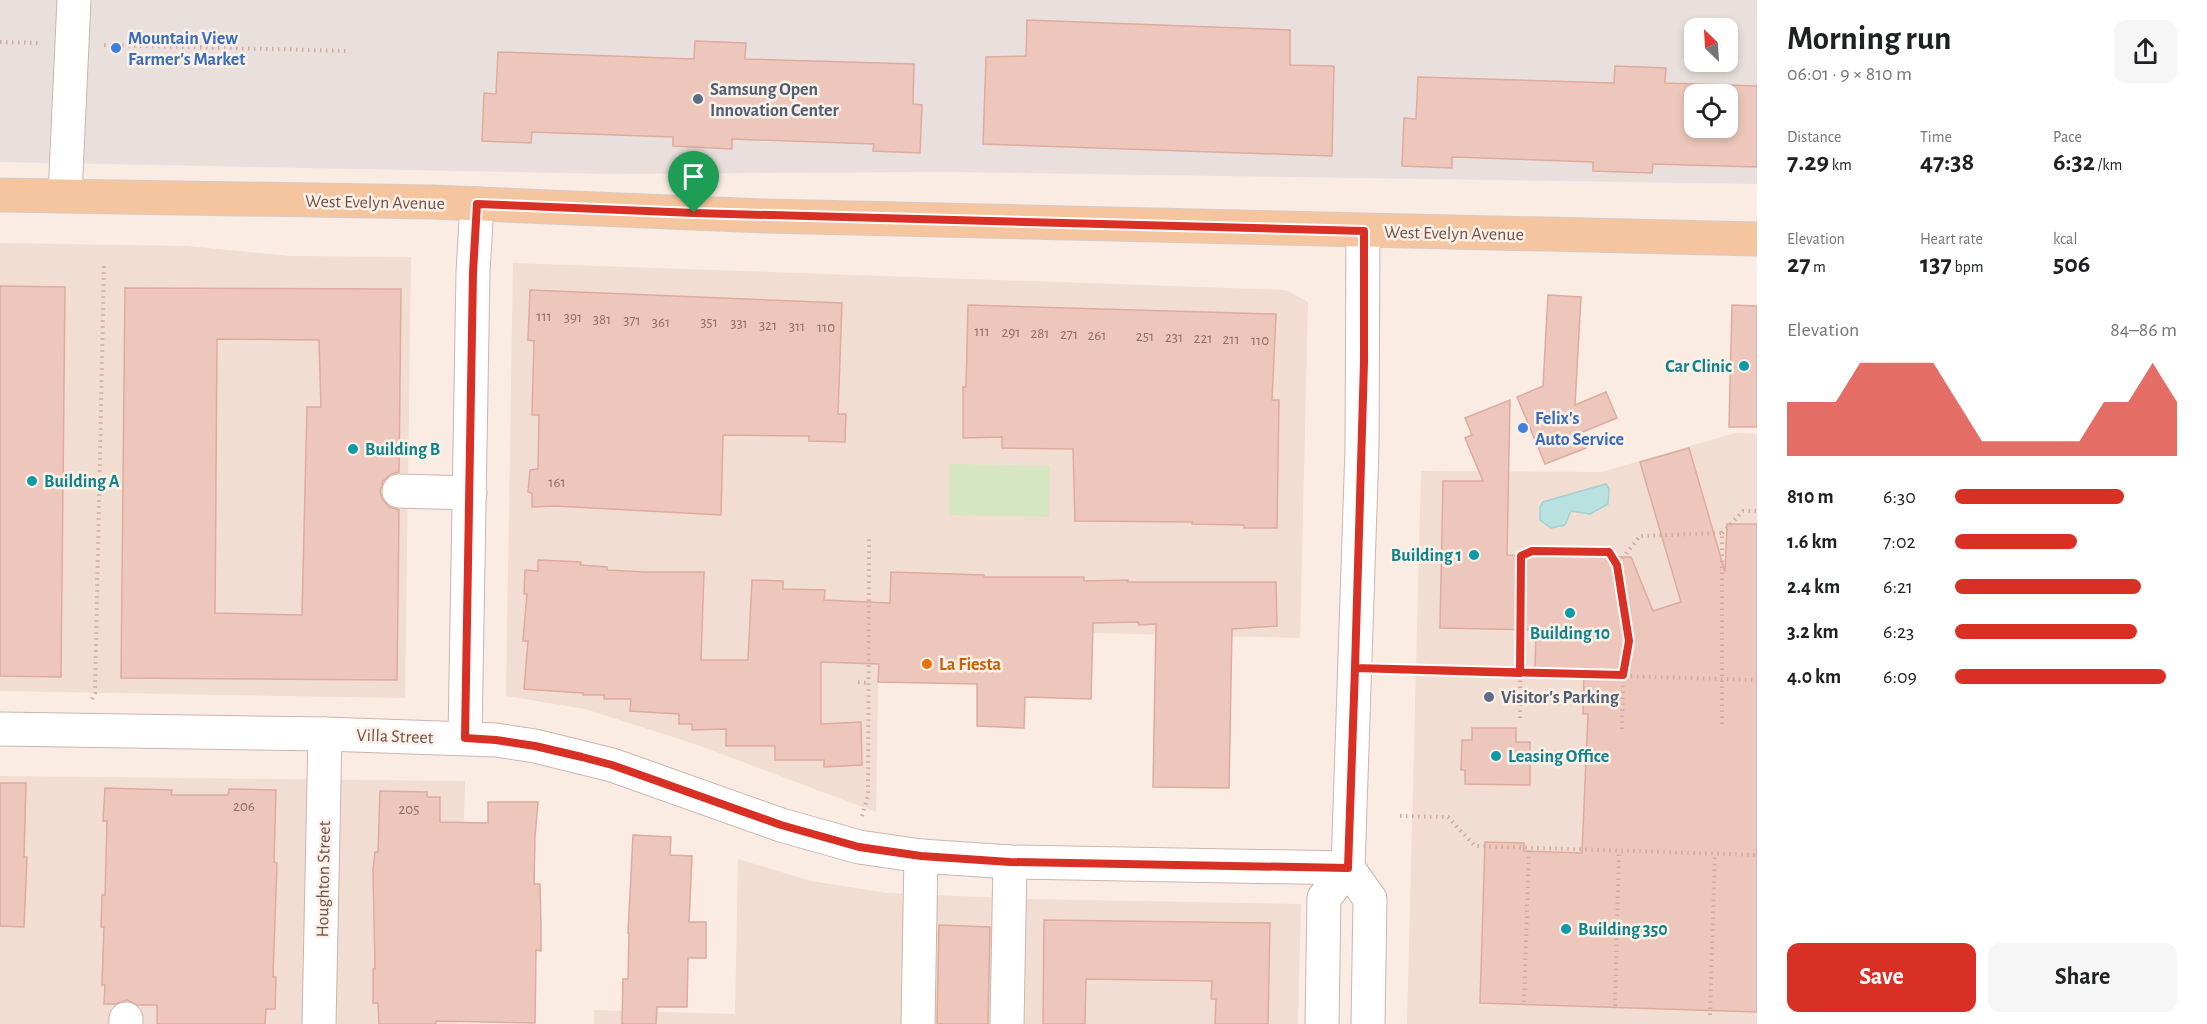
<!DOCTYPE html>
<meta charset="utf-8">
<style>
body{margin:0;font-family:"Alegreya Sans",sans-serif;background:#f6f6f6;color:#202124;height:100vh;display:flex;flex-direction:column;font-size:22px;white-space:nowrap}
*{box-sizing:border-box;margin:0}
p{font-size:20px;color:#757577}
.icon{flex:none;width:33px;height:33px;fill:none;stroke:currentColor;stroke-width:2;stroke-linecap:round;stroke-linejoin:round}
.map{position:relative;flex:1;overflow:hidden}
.drawer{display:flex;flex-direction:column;background:#fff;width:450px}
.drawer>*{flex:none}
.needle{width:39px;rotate:335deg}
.buttons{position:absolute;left:1684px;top:18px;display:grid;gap:12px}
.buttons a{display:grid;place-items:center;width:54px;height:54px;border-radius:12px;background:#fff;box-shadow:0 3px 9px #0003;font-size:30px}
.pin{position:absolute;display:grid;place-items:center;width:51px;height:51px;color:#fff;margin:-62px -26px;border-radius:50% 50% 50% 0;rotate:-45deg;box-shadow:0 0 6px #0007}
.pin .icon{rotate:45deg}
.round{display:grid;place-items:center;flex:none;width:63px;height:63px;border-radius:12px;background:#f6f6f6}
.head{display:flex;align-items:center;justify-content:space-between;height:102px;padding:0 30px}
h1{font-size:33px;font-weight:700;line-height:45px}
.metrics{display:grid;grid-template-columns:repeat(3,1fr);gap:9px;height:102px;padding:6px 30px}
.metrics div{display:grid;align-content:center}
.metrics b{font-size:26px;font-weight:700}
.metrics small{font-size:16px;font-weight:400}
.metrics p{font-size:16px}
.chart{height:168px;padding:12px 30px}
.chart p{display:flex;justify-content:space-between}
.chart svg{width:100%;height:108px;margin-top:6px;fill:#d93025;opacity:.7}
.action{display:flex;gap:12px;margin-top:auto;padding:12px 30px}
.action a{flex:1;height:69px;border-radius:12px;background:#d93025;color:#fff;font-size:24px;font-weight:700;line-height:69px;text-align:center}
.action a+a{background:#f6f6f6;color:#202124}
ul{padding:0 30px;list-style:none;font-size:20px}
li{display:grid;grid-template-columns:96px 72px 1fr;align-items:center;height:45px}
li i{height:15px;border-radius:8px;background:#d93025}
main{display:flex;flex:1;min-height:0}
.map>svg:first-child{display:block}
.residential{fill:#f1ddd1}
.industrial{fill:#e9e0dd;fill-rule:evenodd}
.green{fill:#d7e6c2}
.water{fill:#b9e1e0;stroke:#a0d2d1;stroke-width:1.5}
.building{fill:#edc7bc;stroke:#deab9e;stroke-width:1.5;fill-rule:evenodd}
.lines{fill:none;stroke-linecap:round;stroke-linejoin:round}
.minor-casing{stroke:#ccb5ad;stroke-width:35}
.major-casing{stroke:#d4cbc9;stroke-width:35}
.path{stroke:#d1aaa0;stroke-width:4;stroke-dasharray:1.5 4.5;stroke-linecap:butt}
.minor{stroke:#fff;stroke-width:33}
.major{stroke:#f4c59f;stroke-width:33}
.route-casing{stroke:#fff;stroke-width:12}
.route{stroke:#d93025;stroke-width:8}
.shop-dot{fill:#3f7fe0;stroke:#fdf1e7;stroke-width:2}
.service-dot{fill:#5c6f8a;stroke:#fdf1e7;stroke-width:2}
.culture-dot{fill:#0f9aa8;stroke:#fdf1e7;stroke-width:2}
.food-dot{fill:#e8710a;stroke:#fdf1e7;stroke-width:2}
.labels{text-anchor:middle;stroke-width:5;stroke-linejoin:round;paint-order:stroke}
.number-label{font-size:15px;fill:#8e6e67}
.shop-label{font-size:18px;font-weight:bold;fill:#366cbe;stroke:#fdf1e7;text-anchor:start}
.service-label{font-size:18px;font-weight:bold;fill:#4e5e75;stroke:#fdf1e7;text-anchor:start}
.street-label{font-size:18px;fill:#6f514b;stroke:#fdf1e7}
.culture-label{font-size:18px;font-weight:bold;fill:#0d838f;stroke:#fdf1e7;text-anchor:start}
.food-label{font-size:18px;font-weight:bold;fill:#c56008;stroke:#fdf1e7;text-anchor:start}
</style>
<main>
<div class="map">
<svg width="1757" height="1024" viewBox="0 0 1757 1024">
<rect width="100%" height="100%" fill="#faece2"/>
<g class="residential">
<polygon points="0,243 187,246 290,256 411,257 405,698 0,691"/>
<polygon points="513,263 1286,290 1308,302 1300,638 879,628 876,812 695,744 585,709 506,696"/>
<polygon points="1735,433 1757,434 1757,1024 1407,1024 1421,471 1602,472"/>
<polygon points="0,776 465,781 458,1024 0,1024"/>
<polygon points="738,859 811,881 887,893 1028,899 1301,904 1298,1024 594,1024 594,1010 735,1014"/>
</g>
<path class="industrial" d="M0 0H1757V184L947 172 610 174 0 162ZM1695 28H1728V62H1695ZM1695 94H1728V128H1695Z"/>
<polygon class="green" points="950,464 1050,466 1049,517 949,515"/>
<polygon class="water" points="1606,484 1609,489 1608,504 1590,514 1571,511 1565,525 1551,528 1540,520 1540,507 1543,502"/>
<g class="building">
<polygon points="1027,20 1290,30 1290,65 1334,66 1332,156 983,144 986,57 1026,56"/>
<polygon points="695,41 746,43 745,59 914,64 913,104 922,105 920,153 873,151 874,144 732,139 732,149 673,146 673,137 532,132 531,143 482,141 484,93 496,94 498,52 694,59"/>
<path d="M1615 66 1666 68 1665 83 1757 86V167L1653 164 1652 173 1593 171V162L1452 157V168L1402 166 1404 118 1416 119 1418 77 1614 83ZM1695 94H1728V128H1695Z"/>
<polygon points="0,286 65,287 61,677 0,676"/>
<path d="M125 288 401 289 399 472 391 474 383 481 380 491 382 499 389 507 399 510 397 680 121 678ZM217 339 319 340 321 407H307L302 615 215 613Z"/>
<polygon points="530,290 842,303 838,414 846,414 845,442 809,441 809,436 723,435 721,515 555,506 532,507 532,493 528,492 530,470 538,469 539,415 532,415 534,341 528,340"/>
<polygon points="1548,295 1581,297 1575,405 1606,392 1617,418 1580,433 1586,448 1545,464 1517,397 1543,386"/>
<polygon points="968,305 1276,314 1272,400 1279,400 1277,528 1244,528 1244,525 1192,524 1192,522 1075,521 1073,449 1002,448 1002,437 963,438 963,387 966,387"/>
<polygon points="1732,305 1757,306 1757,427 1729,427"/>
<polygon points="1510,400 1507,555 1631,557 1653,611 1681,602 1640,462 1689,448 1725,572 1727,524 1757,524 1757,1012 1480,1003 1485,842 1524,843 1524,851 1582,853 1588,714 1583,714 1584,671 1535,670 1536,630 1440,628 1443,481 1483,481 1465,438 1472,435 1465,418"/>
<polygon points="538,560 581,562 580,565 607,567 607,570 644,572 704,572 701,660 748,660 752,580 783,581 783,589 825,590 824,600 890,603 891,572 984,575 984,577 1084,577 1084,581 1128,580 1128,582 1276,582 1277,626 1232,629 1229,788 1153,787 1156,624 1139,625 1138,622 1093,623 1091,699 1025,697 1024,728 977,726 977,684 878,682 879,664 821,662 821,724 861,722 862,765 824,767 824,760 775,760 775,746 726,746 726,729 692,730 692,724 679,724 679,714 630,711 631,699 604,699 604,695 583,695 583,693 524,689 528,641 523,641 527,594 524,594 525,570 538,571"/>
<polygon points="1472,728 1516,728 1516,742 1530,742 1530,785 1465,784 1465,770 1461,770 1462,740 1472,740"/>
<polygon points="0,783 26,783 24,857 27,857 24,927 0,926"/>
<polygon points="105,788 172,790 171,795 228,795 229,789 276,790 274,862 277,863 273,977 276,977 275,1009 266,1009 265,1024 157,1024 157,1005 137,1005 127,1000 115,1004 104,1004 105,985 102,985 104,927 101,927 102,895 105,895 107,821 103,821"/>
<polygon points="380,791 427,792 427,797 440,797 440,822 488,823 488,802 538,802 535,837 534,884 540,884 541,927 541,951 536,950 535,1023 436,1021 436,1024 379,1024 378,1003 373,1003 373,969 375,969 373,870 375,852 378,852"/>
<polygon points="633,835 671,837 670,855 692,856 689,922 706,922 706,958 688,958 687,1007 657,1007 656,1024 622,1024 623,979 628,979 629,933 628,933"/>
<polygon points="1044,920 1270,923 1268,1024 1215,1024 1216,999 1211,999 1212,981 1086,979 1085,1024 1043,1024"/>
<polygon points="939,925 990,927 988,1024 937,1024"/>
</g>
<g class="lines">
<defs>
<g id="minor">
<polyline points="65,195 74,0"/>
<polyline points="399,491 470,493"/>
<polyline points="0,729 325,734 496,740 535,746 612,765 781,825 859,847 921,856 1010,862 1348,868"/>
<polyline points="465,738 473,272 477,204"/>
<polyline points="1348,868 1370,899 1368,1024"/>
<polyline points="126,1024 126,1019"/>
<polyline points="319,1024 325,734"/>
<polyline points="918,1024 921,856"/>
<polyline points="1007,1024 1010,862"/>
<polyline points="1322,1024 1324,898 1348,868 1362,448 1363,231"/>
</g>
<polyline id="major" points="0,195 432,202 766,216 1757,239"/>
</defs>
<use href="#minor" class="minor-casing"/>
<use href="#major" class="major-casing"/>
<g class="path">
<polyline points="0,42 40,43"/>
<polyline points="104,45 349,51"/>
<polyline points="1722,533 1743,511 1757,511"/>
<polyline points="1385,669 1757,680"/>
<polyline points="858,682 869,683"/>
<polyline points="92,699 95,693 104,263"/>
<polyline points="1520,718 1521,556 1532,551 1609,553 1617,565"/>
<polyline points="1622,729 1623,675 1629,641 1617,565 1640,536 1722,533 1722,728"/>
<polyline points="862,816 868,796 869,538"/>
<polyline points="1400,816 1448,817 1475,846 1757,855"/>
<polyline points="1524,1002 1529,848"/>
<polyline points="1615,1006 1619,851"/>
<polyline points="1710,1015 1715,854"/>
</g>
<use href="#minor" class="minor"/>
<use href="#major" class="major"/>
</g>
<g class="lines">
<defs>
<polyline id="route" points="694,213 477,204 473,272 465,738 496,740 535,746 582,757 612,765 781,825 859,847 921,856 1010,862 1348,868 1355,668 1623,675 1629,641 1617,565 1609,552 1532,551 1521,556 1520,673 1355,668 1364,362 1364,231 694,213"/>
</defs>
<use href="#route" class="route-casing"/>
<use href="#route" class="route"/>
</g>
<g class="shop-dot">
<circle cx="116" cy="48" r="6"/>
<circle cx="1523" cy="428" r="6"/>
</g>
<g class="service-dot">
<circle cx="698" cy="99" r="6"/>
<circle cx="1489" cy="697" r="6"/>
</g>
<g class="culture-dot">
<circle cx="1744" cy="366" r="6"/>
<circle cx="353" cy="449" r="6"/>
<circle cx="32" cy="481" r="6"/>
<circle cx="1474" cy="555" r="6"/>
<circle cx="1570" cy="613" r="6"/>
<circle cx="1496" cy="756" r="6"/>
<circle cx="1566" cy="929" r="6"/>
</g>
<circle class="food-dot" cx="927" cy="664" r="6"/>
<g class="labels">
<g class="number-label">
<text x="544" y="321">111</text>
<text x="573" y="322">391</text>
<text x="602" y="324">381</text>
<text x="632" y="325">371</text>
<text x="661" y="327">361</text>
<text x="709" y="327">351</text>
<text x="739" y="328">331</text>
<text x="768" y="330">321</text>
<text x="797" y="331">311</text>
<text x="826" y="332">110</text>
<text x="982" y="336">111</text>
<text x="1011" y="337">291</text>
<text x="1040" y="338">281</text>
<text x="1069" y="339">271</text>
<text x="1097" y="340">261</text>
<text x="1145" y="341">251</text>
<text x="1174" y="342">231</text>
<text x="1203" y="343">221</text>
<text x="1231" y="344">211</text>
<text x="1260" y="345">110</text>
<text x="557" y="487">161</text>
<text x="244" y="811">206</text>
<text x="409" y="814">205</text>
</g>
<g class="shop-label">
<text x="128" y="44">Mountain View<tspan x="128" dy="21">Farmer's Market</tspan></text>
<text x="1535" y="424">Felix's<tspan x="1535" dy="21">Auto Service</tspan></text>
</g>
<g class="service-label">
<text x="710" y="95">Samsung Open<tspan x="710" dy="21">Innovation Center</tspan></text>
<text x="1501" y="703">Visitor's Parking</text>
</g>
<g class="street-label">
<text transform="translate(375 202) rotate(1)" y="6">West Evelyn Avenue</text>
<text transform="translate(1454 233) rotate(1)" y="6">West Evelyn Avenue</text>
<text transform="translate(395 736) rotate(2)" y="6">Villa Street</text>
<text transform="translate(323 879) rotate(-89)" y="6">Houghton Street</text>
</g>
<g class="culture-label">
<text x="1732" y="372" text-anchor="end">Car Clinic</text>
<text x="365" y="455">Building B</text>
<text x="44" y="487">Building A</text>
<text x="1462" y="561" text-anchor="end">Building 1</text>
<text x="1570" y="639" text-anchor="middle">Building 10</text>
<text x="1508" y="762">Leasing Office</text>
<text x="1578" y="935">Building 350</text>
</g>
<g class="food-label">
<text x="939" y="670">La Fiesta</text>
</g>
</g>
</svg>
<div class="buttons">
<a><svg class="needle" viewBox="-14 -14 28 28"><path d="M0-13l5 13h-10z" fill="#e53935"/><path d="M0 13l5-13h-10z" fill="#757577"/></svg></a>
<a><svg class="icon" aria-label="locate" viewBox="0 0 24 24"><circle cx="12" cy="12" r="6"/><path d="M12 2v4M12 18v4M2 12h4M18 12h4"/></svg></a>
</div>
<div class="pin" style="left:694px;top:213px;background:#1e9e55"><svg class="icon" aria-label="arrive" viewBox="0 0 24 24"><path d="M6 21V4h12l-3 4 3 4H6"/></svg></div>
</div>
<section class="drawer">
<div class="head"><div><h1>Morning run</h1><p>06:01 · 9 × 810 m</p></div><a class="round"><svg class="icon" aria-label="share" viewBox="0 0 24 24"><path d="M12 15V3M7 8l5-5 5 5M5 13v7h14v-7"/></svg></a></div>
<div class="metrics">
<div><p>Distance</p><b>7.29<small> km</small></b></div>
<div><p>Time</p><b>47:38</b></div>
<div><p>Pace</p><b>6:32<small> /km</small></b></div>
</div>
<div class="metrics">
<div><p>Elevation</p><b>27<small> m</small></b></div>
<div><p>Heart rate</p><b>137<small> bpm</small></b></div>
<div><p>kcal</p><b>506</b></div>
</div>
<div class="chart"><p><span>Elevation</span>84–86 m</p>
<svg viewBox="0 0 160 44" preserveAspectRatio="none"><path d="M0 44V22L10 22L20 22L30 6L40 6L50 6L60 6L70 22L80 38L90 38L100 38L110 38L120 38L130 22L140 22L150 6L160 22V44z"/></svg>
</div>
<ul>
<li><b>810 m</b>6:30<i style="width:76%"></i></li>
<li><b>1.6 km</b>7:02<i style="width:55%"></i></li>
<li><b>2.4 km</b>6:21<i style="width:84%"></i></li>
<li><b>3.2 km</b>6:23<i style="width:82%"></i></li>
<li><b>4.0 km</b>6:09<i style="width:95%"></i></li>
</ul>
<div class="action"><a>Save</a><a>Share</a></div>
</section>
</main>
